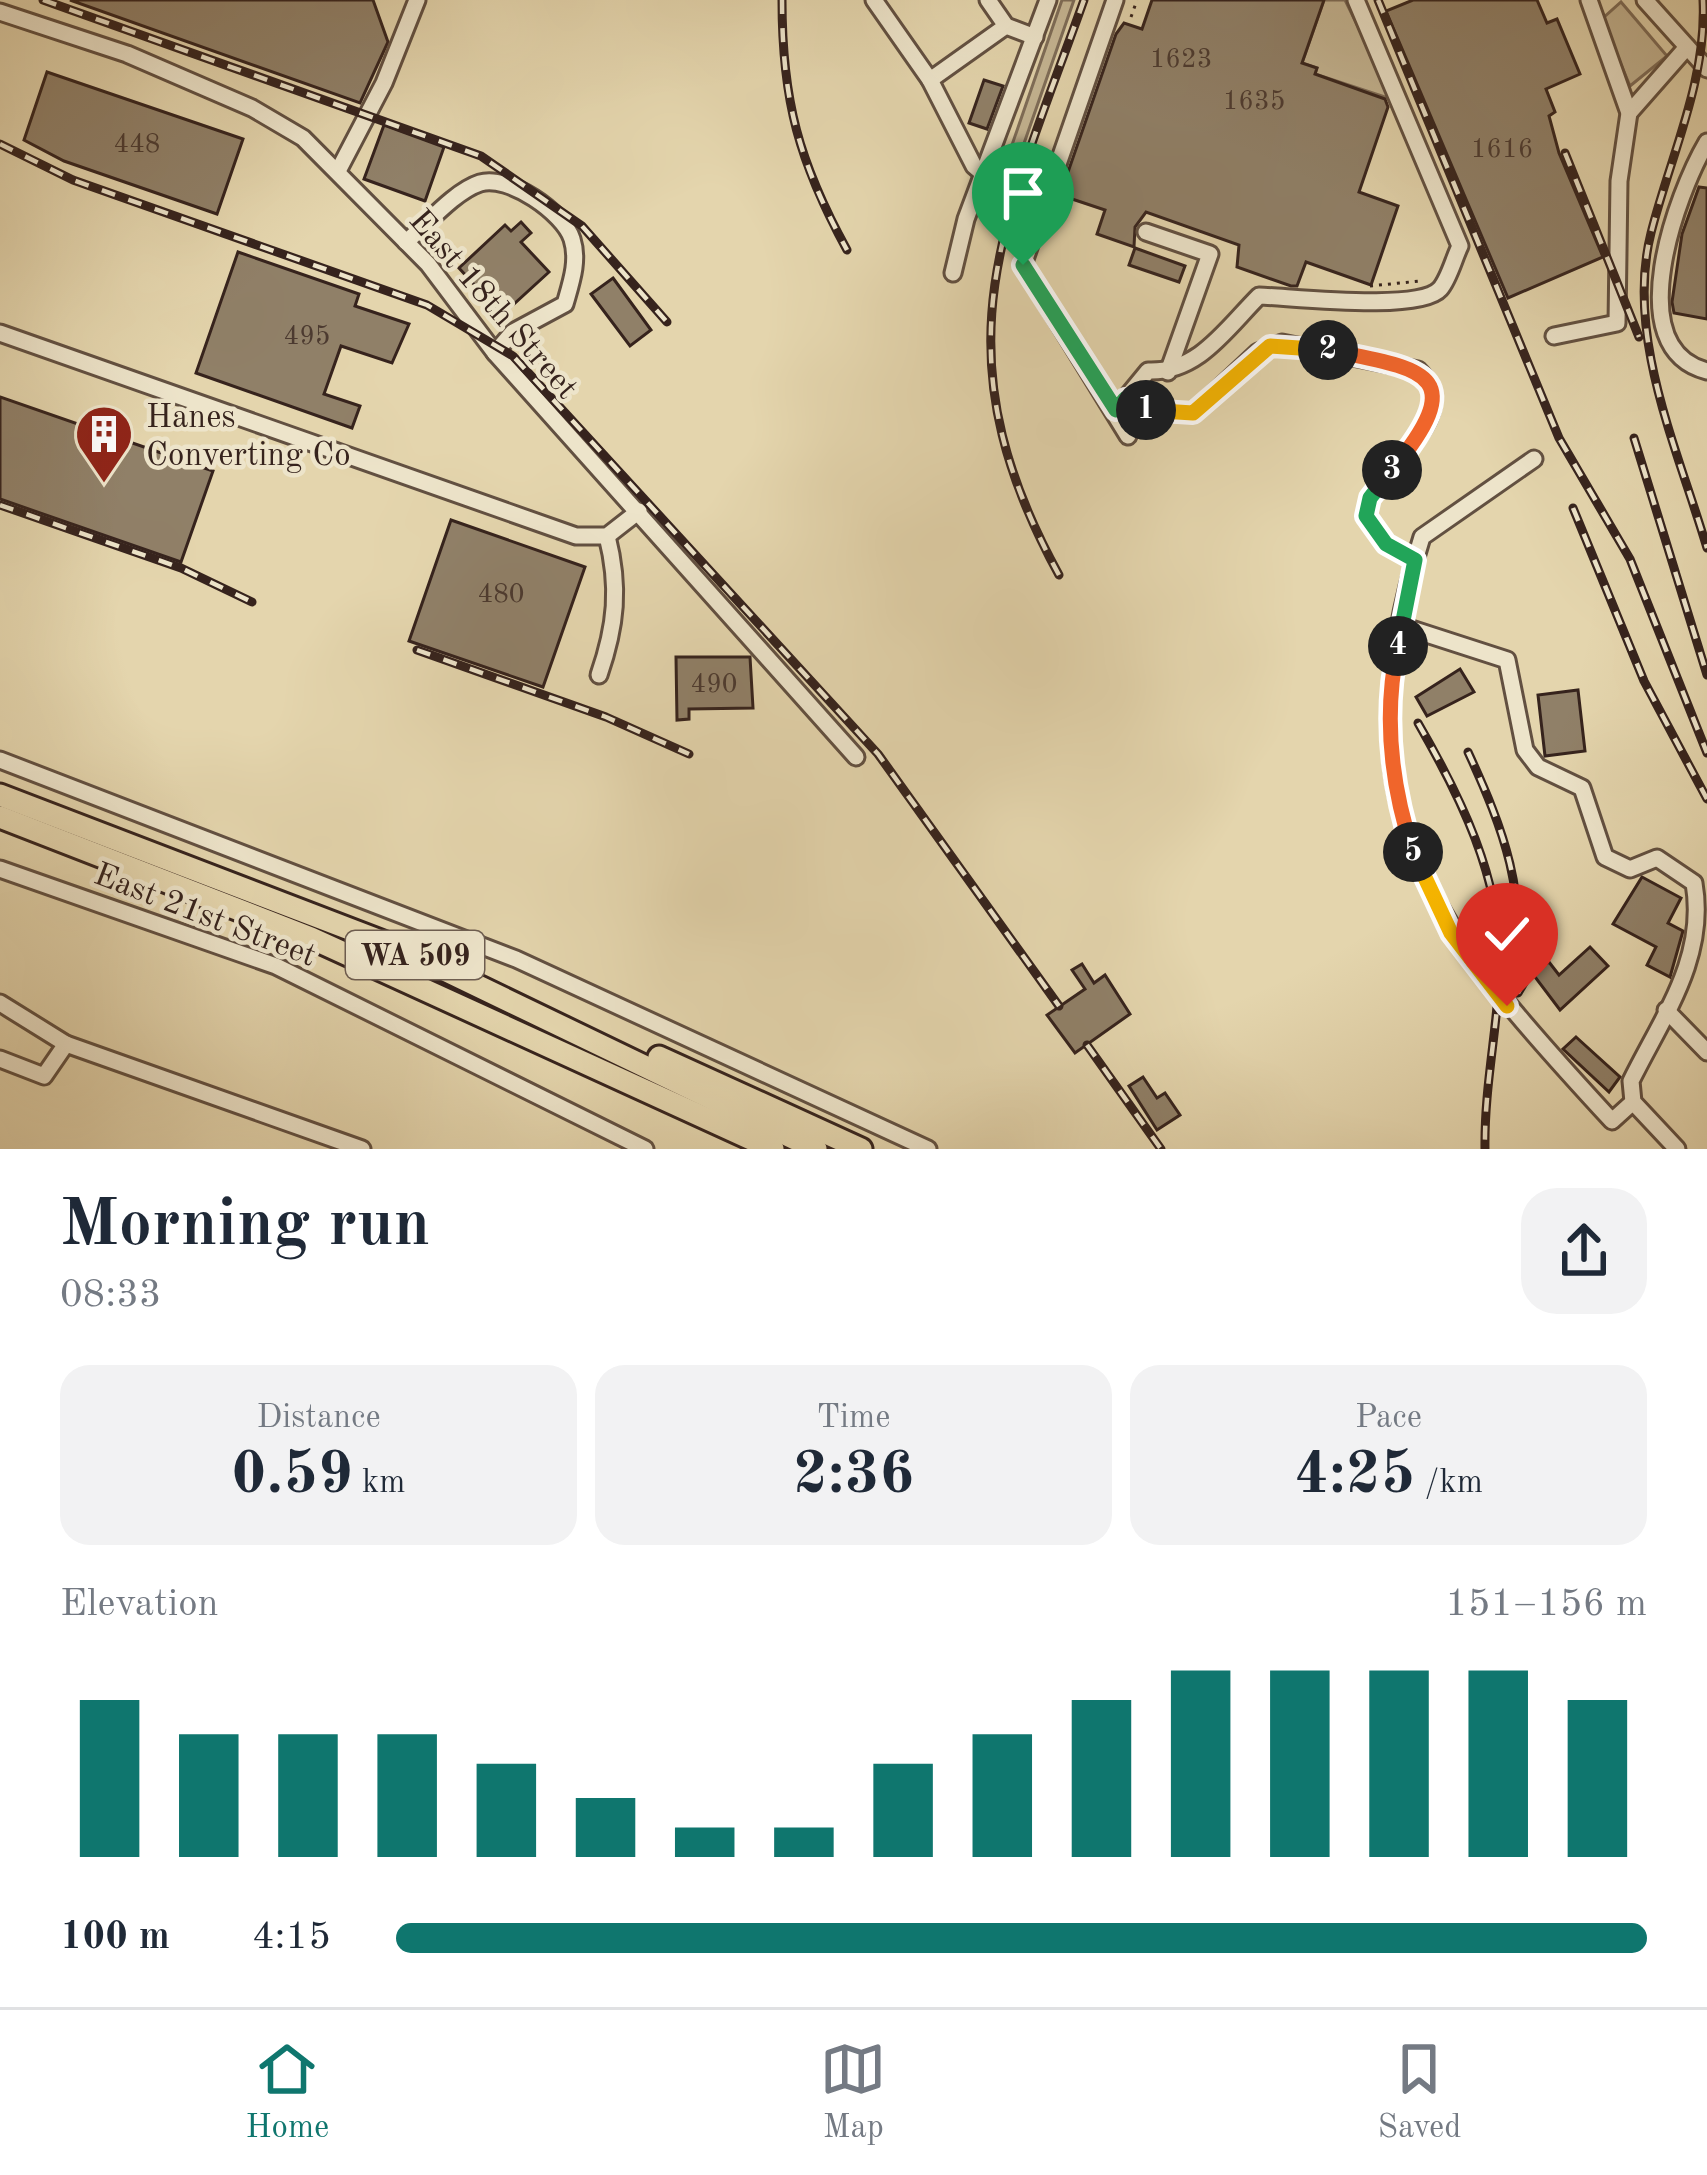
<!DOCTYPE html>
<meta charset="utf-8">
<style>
body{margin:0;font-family:"Old Standard TT",serif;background:#f2f2f3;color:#1f2937;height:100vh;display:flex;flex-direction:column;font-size:45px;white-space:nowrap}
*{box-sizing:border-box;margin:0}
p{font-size:39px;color:#747a83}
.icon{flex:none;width:66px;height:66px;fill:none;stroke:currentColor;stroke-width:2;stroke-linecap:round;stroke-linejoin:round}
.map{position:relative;height:1149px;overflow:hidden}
.side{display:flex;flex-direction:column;background:#fff;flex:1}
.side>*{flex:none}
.pin{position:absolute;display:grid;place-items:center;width:102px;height:102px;color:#fff;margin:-123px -51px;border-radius:50% 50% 50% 0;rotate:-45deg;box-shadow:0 0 12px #0007}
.pin .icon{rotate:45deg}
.km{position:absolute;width:60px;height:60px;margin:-30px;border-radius:50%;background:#222;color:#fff;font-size:33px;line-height:60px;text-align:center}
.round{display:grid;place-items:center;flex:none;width:126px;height:126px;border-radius:36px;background:#f2f2f3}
.head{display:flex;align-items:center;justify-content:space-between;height:204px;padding:0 60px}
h1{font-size:66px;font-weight:700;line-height:90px}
.stats{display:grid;grid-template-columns:repeat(3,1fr);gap:18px;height:204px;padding:12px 60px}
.stats div{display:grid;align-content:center;border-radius:30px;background:#f2f2f3;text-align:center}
.stats b{font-size:60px;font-weight:700}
.stats small{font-size:33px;font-weight:400}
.stats p{font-size:33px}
.chart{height:336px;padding:24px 60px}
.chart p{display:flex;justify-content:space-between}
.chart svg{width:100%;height:216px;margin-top:12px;stroke:#0f766e;stroke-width:6}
ul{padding:0 60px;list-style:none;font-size:39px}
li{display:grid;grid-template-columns:192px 144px 1fr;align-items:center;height:90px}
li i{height:30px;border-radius:15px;background:#0f766e}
.tabs{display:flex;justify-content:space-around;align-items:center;height:168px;border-top:3px solid #e0e1e3;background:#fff;font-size:33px;color:#747a83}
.tabs a{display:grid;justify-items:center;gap:6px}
.tabs .active{color:#0f766e}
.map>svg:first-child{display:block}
.green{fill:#c6b795;stroke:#7e6d59;stroke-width:3}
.building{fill:#908068;stroke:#36231d;stroke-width:3}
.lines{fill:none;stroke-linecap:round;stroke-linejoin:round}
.minor-casing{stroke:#625041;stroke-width:21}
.highway-casing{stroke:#36231d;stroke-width:27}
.path{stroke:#36231d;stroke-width:3;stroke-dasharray:3 6;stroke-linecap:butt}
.minor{stroke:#ede4ca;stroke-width:15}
.highway{stroke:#e4d5ad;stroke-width:21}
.rail-casing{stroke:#36231d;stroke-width:9}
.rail{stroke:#ede4ca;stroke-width:4.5;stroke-dasharray:14;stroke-linecap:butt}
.split-1-casing{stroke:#fff;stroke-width:24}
.split-2-casing{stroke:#fff;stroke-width:24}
.split-3-casing{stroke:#fff;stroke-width:24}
.split-4-casing{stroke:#fff;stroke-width:24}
.split-5-casing{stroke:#fff;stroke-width:24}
.split-6-casing{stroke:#fff;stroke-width:24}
.split-1{stroke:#22a559;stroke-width:15}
.split-2{stroke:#f5b400;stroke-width:15}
.split-3{stroke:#f0652b;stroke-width:15}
.split-4{stroke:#22a559;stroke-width:15}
.split-5{stroke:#f0652b;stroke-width:15}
.split-6{stroke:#f5b400;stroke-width:15}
.labels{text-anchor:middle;stroke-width:9;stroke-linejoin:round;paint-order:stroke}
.number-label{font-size:27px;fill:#4c3a30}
.shield{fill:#ede4ca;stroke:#6d5d51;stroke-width:3}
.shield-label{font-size:30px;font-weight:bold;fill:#36231d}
.street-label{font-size:33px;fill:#36231d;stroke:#ede4ca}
.poi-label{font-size:33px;fill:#36231d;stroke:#ede4ca;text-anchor:start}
</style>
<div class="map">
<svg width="1707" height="1149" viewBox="0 0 1707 1149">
<rect width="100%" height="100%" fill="#e4d5ad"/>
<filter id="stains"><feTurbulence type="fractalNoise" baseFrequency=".00167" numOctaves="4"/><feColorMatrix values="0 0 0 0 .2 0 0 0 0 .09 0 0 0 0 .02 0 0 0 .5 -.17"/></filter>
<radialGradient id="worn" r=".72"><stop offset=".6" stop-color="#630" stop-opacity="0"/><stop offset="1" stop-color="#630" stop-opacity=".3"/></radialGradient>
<g class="green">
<polygon points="1062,0 1074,0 1013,175 1003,171"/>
<polygon points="1324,0 1345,0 1394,100 1315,74 1317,68 1302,63"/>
<polygon points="1621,2 1667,56 1630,86 1602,19"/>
</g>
<g class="building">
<polygon points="70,0 373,0 388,42 360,103"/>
<polygon points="1152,0 1324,0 1302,63 1317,68 1315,74 1385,99 1388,107 1359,192 1398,206 1371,285 1306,262 1297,286 1291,286 1237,267 1239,245 1146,212 1135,227 1134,247 1097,234 1105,210 1060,195 1116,34 1124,23 1142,29"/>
<polygon points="1413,0 1537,0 1547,23 1557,19 1580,74 1546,89 1555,112 1549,116 1559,153 1603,257 1508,298 1386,11"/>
<polygon points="47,72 243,139 217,214 64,161 24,140"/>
<polygon points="984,80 1003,86 987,129 969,123"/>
<polygon points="384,125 444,147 425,201 364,179"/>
<polygon points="1699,187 1707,188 1707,319 1674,313 1672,302 1682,234"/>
<polygon points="521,222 531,233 521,242 549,272 502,315 459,268 505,225 511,231"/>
<polygon points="1135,248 1185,266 1179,282 1129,265"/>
<polygon points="238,252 359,294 355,306 409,324 392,363 341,346 324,394 360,406 352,428 196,373"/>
<polygon points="613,278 651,330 630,346 591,294"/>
<polygon points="0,397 213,471 181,562 0,499"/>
<polygon points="451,520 585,567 543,687 409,641"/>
<polygon points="676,657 750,657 753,708 689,709 689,719 677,720"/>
<polygon points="1460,669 1474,692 1427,716 1416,697"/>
<polygon points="1578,690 1585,751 1545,756 1538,695"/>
<polygon points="1642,877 1681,898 1668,923 1683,931 1670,977 1647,965 1656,947 1613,924"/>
<polygon points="1590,947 1608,966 1560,1010 1532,973 1549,962 1559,975"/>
<polygon points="1082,964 1094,983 1105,975 1130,1014 1075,1053 1047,1015 1085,989 1072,970"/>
<polygon points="1576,1037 1620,1077 1609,1092 1563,1049"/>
<polygon points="1143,1077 1157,1098 1165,1093 1180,1115 1157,1130 1129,1086"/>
</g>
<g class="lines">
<defs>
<g id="minor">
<polyline points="874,0 930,80 1006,26"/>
<polyline points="988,0 1006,26 1035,37"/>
<polyline points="1115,0 1023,265 1128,436"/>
<polyline points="1645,0 1707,69"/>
<polyline points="0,12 127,54 252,108 303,138 428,264 495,353 856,757"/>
<polyline points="930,80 974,166 987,177 1047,195"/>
<polyline points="1629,113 1687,47"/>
<path d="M1707 142C1677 193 1619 349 1707 371"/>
<polyline points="338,171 384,83 417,0"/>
<polyline points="1146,232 1210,254 1168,372"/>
<path d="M406 242C427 224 455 191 480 183 508 174 564 213 572 239 579 261 571 283 565 304L513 332 495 353"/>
<polyline points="953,273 966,219 1048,0"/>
<polyline points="0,333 576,536 607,536 639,511"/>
<polyline points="1554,336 1617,323 1619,181 1629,113 1589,0"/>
<path d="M1125 399 1153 412 1193 413 1258 352 1282 343 1418 370C1469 421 1370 467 1366 516L1386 543 1415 560"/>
<path d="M1116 410 1148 371C1198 373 1226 329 1259 296 1292 297 1420 312 1440 289 1449 279 1454 258 1460 246L1356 0"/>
<path d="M1534 459 1422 537C1335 814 1432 926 1612 1121L1633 1102"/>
<path d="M1402 626 1507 660 1525 750 1538 767 1582 788 1605 857 1630 869 1657 858 1694 883C1707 958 1663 1016 1631 1081L1633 1102 1677 1149"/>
<path d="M599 675C616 626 620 587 607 536"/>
<polyline points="0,760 516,959 928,1149"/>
<polyline points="0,869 276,966 645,1149"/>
<polyline points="0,1003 66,1044 362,1149"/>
<polyline points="1666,1010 1707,1052"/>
<polyline points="0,1059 44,1076 66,1044"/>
</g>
<g id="highway">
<polyline points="0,795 399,948 816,1149"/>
<polyline points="0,817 311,938 773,1149"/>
<polyline points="659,1057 861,1149"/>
</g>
</defs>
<use href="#minor" class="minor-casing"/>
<use href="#highway" class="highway-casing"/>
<g class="path">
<polyline points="1131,17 1137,0"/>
<polyline points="1370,286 1420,281"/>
</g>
<use href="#minor" class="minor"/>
<use href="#highway" class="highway"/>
<defs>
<g id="rail">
<polyline points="43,0 481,156 582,226 667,322"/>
<path d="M782 0C782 101 799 162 847 250"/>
<polyline points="1378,0 1559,438 1630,559 1707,753"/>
<path d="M1703 0C1707 81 1670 157 1651 233 1625 336 1678 450 1707 548"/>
<polyline points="0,144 73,180 427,305 513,356 878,754 1059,1006"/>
<polyline points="1565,153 1639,337"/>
<polyline points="1634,438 1707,675"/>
<polyline points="0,505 181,568 252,602"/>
<polyline points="1573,508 1644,681 1707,799"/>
<path d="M1059 575C934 347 1004 224 1084 0"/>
<polyline points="417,650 606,717 689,754"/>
<path d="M1418 723C1460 796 1501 878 1500 965 1498 1027 1484 1087 1485 1149"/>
<path d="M1468 752C1503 828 1530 897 1512 982"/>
<polyline points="1518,993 1543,950"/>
<polyline points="1087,1045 1161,1149"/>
</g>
</defs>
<use href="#rail" class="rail-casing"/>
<use href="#rail" class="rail"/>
</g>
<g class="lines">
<defs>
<polyline id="split-1" points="1023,265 1116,410 1125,399 1146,410"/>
<polyline id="split-2" points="1146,410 1193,413 1270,346 1328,350"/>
<path id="split-3" d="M1328 350C1422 369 1473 372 1392 470"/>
<polyline id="split-4" points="1392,470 1370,498 1366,516 1386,544 1415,560 1398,646"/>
<path id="split-5" d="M1398 646C1383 715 1391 785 1413 852"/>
<polyline id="split-6" points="1413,852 1451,933 1507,1006"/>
</defs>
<use href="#split-1" class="split-1-casing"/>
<use href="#split-2" class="split-2-casing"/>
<use href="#split-3" class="split-3-casing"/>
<use href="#split-4" class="split-4-casing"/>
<use href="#split-5" class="split-5-casing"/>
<use href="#split-6" class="split-6-casing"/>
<use href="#split-1" class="split-1"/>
<use href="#split-2" class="split-2"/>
<use href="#split-3" class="split-3"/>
<use href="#split-4" class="split-4"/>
<use href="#split-5" class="split-5"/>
<use href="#split-6" class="split-6"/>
</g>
<defs>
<symbol id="building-pin" viewBox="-11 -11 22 30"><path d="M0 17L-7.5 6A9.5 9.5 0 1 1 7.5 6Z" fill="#8f2418" stroke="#ede4ca"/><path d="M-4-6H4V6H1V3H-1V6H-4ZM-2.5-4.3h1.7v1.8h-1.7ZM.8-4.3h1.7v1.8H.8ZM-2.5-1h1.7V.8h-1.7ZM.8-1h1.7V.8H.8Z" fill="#fff"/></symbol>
</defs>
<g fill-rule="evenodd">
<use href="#building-pin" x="71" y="401" width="66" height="90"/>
</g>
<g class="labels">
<g class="number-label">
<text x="1181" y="67">1623</text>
<text x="1254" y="109">1635</text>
<text x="137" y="152">448</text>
<text x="1502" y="157">1616</text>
<text x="307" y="344">495</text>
<text x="501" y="602">480</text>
<text x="714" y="692">490</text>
</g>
<rect class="shield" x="346" y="931" width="138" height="48" rx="9"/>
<g class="shield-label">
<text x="415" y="965">WA 509</text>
</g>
<g class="street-label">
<text transform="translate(495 303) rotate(49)" y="12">East 18th Street</text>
<text transform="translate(206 913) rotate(21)" y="12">East 21st Street</text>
</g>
<g class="poi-label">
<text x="146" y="427">Hanes<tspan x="146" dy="38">Converting Co</tspan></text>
</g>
</g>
<rect width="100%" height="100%" filter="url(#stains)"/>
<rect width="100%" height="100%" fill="url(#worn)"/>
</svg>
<div class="pin" style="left:1023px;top:265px;background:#1e9e55"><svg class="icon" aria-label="arrive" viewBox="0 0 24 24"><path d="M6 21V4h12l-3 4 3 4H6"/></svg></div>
<div class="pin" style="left:1507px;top:1006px;background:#d93025"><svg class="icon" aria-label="check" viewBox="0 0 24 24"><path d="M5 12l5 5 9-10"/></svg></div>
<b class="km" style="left:1146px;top:410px">1</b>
<b class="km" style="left:1328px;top:350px">2</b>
<b class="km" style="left:1392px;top:470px">3</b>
<b class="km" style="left:1398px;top:646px">4</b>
<b class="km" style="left:1413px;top:852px">5</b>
</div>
<section class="side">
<div class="head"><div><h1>Morning run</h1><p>08:33</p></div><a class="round"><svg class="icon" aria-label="share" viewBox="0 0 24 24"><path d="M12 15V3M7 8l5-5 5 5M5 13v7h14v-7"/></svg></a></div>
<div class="stats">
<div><p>Distance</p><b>0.59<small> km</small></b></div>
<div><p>Time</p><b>2:36</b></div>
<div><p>Pace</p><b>4:25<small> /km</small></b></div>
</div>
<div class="chart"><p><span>Elevation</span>151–156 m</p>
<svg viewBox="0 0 160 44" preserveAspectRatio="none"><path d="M5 44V12M15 44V19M25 44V19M35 44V19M45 44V25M55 44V32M65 44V38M75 44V38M85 44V25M95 44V19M105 44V12M115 44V6M125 44V6M135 44V6M145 44V6M155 44V12"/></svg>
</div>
<ul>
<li><b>100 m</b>4:15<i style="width:100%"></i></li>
</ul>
</section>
<nav class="tabs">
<a class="active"><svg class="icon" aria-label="home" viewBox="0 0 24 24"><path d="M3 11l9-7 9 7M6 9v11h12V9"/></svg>Home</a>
<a><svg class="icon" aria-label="map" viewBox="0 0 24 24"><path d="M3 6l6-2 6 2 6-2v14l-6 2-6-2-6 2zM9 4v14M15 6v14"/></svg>Map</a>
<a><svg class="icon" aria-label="saved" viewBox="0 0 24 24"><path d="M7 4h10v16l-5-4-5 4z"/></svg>Saved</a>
</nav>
